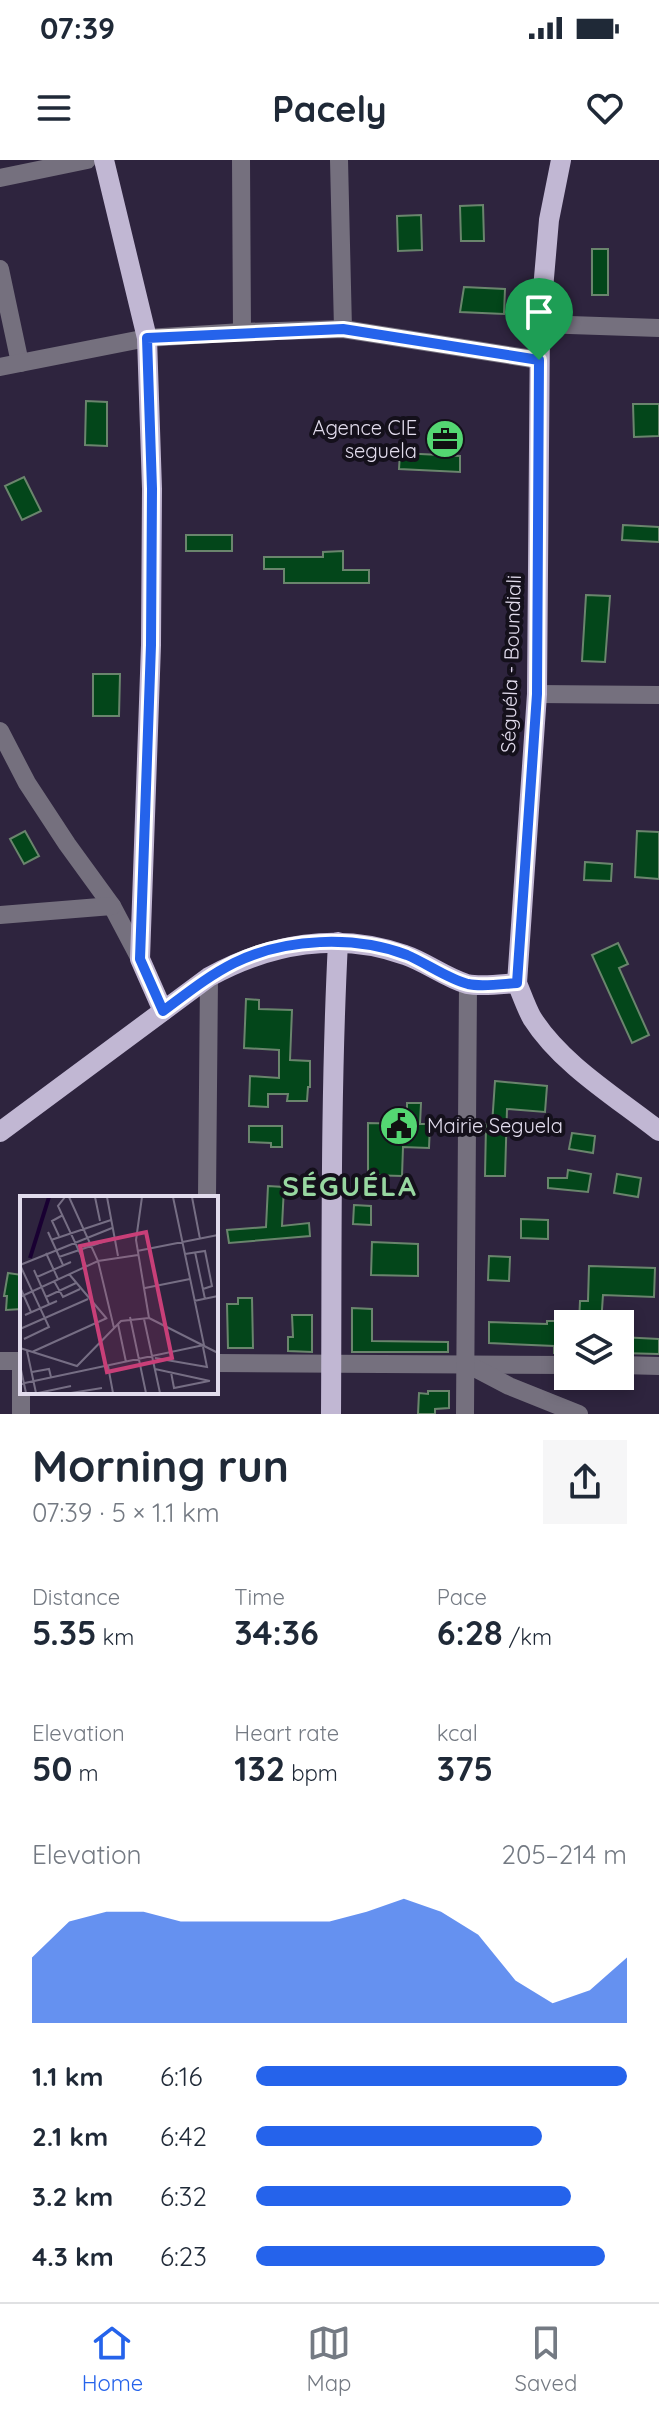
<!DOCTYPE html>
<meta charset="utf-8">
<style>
body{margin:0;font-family:Quicksand,sans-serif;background:#f6f6f7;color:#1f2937;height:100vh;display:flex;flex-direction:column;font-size:30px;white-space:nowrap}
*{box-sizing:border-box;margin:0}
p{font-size:26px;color:#747a83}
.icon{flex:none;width:44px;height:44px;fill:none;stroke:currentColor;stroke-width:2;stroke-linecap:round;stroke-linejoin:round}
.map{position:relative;height:1254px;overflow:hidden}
.side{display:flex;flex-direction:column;background:#fff;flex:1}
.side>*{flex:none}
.tools{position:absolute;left:554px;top:1150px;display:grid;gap:16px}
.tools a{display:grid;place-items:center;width:80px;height:80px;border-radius:0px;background:#fff;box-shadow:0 4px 12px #0003;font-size:40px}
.pin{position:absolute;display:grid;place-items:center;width:68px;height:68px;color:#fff;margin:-82px -34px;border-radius:50% 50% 50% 0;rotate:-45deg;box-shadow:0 0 8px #0007}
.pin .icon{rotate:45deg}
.round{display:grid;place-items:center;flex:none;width:84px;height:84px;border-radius:0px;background:#f6f6f7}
.headline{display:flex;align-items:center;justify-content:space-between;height:136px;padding:0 32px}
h1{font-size:44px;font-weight:700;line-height:60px}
.metrics{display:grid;grid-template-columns:repeat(3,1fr);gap:12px;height:136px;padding:8px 32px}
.metrics div{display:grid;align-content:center}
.metrics b{font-size:34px;font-weight:700}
.metrics small{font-size:22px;font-weight:400}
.metrics p{font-size:22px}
.chart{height:224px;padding:16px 32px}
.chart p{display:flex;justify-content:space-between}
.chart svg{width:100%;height:144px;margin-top:8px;fill:#2563eb;opacity:.7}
ul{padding:0 32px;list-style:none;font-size:26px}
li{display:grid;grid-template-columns:128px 96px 1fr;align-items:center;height:60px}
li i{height:20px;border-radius:10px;background:#2563eb}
.status{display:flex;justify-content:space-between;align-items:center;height:56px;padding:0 40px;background:#fff;direction:ltr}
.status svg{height:22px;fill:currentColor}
header{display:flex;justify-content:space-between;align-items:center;height:104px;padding:0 32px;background:#fff;font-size:36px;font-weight:700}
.dock{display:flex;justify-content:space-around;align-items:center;height:112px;border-top:2px solid #e0e1e3;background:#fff;font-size:22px;color:#747a83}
.dock a{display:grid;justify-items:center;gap:4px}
.dock .current{color:#2563eb}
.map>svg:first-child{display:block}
.building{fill:#03461a;stroke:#6a856d;stroke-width:2}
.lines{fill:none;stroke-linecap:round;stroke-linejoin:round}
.minor{stroke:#75707e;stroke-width:18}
.major{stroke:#c1b7d3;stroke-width:20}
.route-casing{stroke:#fff;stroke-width:16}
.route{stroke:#2563eb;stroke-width:10}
.labels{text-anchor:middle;stroke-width:8;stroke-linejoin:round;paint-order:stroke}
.poi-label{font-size:20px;fill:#e2dced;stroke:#14101b;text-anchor:end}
.street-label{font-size:20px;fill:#e2dced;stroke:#14101b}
.district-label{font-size:28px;font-weight:bold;letter-spacing:2px;fill:#97d7a0;stroke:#14101b}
.inset-river{fill:none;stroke:#190032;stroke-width:4}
.inset-road{fill:none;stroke:#766e84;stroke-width:2}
.view{fill:#c83f78;fill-opacity:0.15;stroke:#c83f78;stroke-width:4}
.inset-edge{fill:none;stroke:#e2dced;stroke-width:4}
</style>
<div class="status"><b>07:39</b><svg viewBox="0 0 49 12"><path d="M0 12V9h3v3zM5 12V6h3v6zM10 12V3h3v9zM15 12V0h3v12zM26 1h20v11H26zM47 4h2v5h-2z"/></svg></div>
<header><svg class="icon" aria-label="menu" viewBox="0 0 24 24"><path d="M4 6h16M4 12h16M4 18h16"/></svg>Pacely<svg class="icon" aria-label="heart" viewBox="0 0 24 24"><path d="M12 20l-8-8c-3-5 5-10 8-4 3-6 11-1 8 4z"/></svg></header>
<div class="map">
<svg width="659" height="1254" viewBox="0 0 659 1254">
<rect width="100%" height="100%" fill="#2e243e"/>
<g class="building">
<polygon points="483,45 484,81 461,81 460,46"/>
<polygon points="421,55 422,90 398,91 397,56"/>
<rect x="592" y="89" width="16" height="46"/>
<polygon points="464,127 505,129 504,154 460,152"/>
<polygon points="86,241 107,242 107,286 85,285"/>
<polygon points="633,244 659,244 659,276 634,277"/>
<polygon points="400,293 460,296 460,312 399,309"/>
<polygon points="24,317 41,351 22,360 5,326"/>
<polygon points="623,365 659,367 659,382 622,380"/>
<rect x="186" y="375" width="46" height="16"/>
<polygon points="343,391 343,410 369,410 369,423 284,423 284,409 264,409 264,397 323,397 323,392"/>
<polygon points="586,435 610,436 605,502 582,501"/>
<polygon points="93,514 120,514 119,556 93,556"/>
<polygon points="25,671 39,696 24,704 10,679"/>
<polygon points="637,671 659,672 659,719 635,717"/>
<polygon points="585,702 612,704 611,721 584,720"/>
<polygon points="618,783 628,804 619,808 649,875 632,883 592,795"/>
<polygon points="246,839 259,840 259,849 292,850 290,900 310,901 310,927 308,927 307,941 287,941 288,934 268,934 268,947 249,946 250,916 279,918 279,890 244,888"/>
<polygon points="495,921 547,926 545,952 507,949 505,1016 485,1016 486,964 492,965"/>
<polygon points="407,943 421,943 420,964 430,964 429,988 403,987 402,1016 368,1015 368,963 407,964"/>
<polygon points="249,966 282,966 282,987 271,987 271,983 249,982"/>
<polygon points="572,973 595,976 593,993 569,989"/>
<polygon points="568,1010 591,1014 588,1032 548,1028 548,1018 567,1018"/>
<polygon points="617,1014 641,1018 638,1037 614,1033"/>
<polygon points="268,1026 284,1027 282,1066 309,1063 310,1076 229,1083 227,1070 266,1067"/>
<polygon points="354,1045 371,1046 371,1065 353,1064"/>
<polygon points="521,1059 548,1060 548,1079 521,1078"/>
<polygon points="372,1082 418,1084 418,1116 371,1115"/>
<polygon points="489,1096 510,1097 509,1121 488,1120"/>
<polygon points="589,1106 655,1108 654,1137 603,1135 601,1164 579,1164 580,1141 588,1141"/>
<polygon points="8,1113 22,1115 22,1149 6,1150 7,1136 4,1136"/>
<polygon points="238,1138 252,1138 253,1188 228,1188 227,1144 238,1144"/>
<polygon points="352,1148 372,1149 372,1181 448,1182 448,1192 352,1192"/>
<polygon points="292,1155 312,1155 312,1192 288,1191 288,1177 293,1177"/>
<polygon points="547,1161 568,1161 568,1193 554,1193 554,1186 489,1183 489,1162 547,1164"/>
<polygon points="620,1177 659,1179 659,1194 620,1193"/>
<polygon points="428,1231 449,1231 449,1248 435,1249 435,1254 418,1254 419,1233 428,1234"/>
</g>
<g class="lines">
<g class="minor">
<polyline points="241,0 242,172"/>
<polyline points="339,0 343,169"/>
<polyline points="0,18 87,0"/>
<polyline points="0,109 20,203"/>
<polyline points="540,164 659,168"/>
<polyline points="0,207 147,178 242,172 343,169 539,200"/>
<polyline points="537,534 659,535"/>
<polyline points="0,571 27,623 67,684 112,746 140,799"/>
<polyline points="0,755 112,746"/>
<polyline points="207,1038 209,817"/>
<polyline points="0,1201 22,1201"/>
<polyline points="216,1203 568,1205"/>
<polyline points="469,1205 509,1226 579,1254"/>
<polyline points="620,1205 659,1206"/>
<polyline points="21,1254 21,1201"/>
<polyline points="465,1254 468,824"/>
</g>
<g class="major">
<polyline points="104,0 147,178 152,329 151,485 140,799 163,851"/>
<path d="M561 0 549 60 540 164 537 534 517 823C522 835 526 847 532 858 562 905 616 937 659 971"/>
<path d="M0 972 209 817C269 784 339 771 405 795 426 802 446 818 467 824 482 827 502 824 517 823"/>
<path d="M331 1254C332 1097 330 940 338 782"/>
</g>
</g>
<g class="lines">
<defs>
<path id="route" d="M343 169 539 200 537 534 517 823C502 824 482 827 468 824 448 819 426 803 407 795 354 775 285 778 234 803 208 816 186 834 163 851L140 799 151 485 152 329 147 178Z"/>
</defs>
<use href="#route" class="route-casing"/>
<use href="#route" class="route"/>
</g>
<defs>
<symbol id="office-disc" viewBox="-11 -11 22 22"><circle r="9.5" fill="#54d672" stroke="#14101b"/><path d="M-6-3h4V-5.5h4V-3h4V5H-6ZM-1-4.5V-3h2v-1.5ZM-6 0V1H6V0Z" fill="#111"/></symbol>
<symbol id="civic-disc" viewBox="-11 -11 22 22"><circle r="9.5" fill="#54d672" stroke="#14101b"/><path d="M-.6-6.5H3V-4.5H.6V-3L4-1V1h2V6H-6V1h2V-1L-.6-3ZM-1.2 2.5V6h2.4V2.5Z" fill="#111"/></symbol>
</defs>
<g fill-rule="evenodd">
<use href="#office-disc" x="423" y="257" width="44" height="44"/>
<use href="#civic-disc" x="377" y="944" width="44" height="44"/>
</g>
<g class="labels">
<g class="poi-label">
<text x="417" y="275">Agence CIE<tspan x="417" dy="23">seguela</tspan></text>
<text x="427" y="973" text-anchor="start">Mairie Seguela</text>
</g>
<g class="street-label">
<text transform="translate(511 504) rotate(-88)" y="7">Séguéla - Boundiali</text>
</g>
<g class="district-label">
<text x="350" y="1036">SÉGUÉLA</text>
</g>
</g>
<g transform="translate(20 1036)">
<rect width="198" height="198" fill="#2e243e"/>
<path class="inset-river" d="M10 62 29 1"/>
<path class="inset-road" d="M45 1 38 10 66 70M49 1 78 65 94 132M75 1 80 25M87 1 98 60M122 1 116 44 129 122M172 1 180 43M28 36 43 69M39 40 32 25 43 19M31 44 91 24M117 55 198 39M175 56 185 103M26 57 38 83M165 58 185 55 192 90 183 93M39 61 94 42M0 69 92 32M0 69 29 131 4 143M14 74 29 108M49 78 87 123M17 81 51 66M34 85 43 101 60 93M0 91 11 116M125 92 170 83M0 101 78 65 118 59M26 101 56 87M174 105 198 100M5 119 37 105M110 121 126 197M129 122 198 157M124 123 140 197M98 128 106 166M0 133 68 103M0 152 57 170 101 125 129 122M7 155 16 197M12 156 87 122M135 162 187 171 183 151M0 169 6 197M88 170 93 197M135 173 190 185M12 176 29 173 31 181M151 176 154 192 189 185M0 188 184 149 153 1M18 197 51 190M51 197 82 192"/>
<path class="view" d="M126 36 152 162 87 176 60 50Z"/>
<rect width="198" height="198" class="inset-edge"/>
</g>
</svg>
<div class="tools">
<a><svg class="icon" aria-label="layers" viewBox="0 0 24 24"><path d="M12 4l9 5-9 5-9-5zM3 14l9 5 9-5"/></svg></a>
</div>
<div class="pin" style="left:539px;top:200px;background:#1e9e55"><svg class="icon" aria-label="arrive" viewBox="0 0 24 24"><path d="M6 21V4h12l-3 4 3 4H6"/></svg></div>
</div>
<section class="side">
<div class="headline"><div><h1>Morning run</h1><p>07:39 · 5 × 1.1 km</p></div><a class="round"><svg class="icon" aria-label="share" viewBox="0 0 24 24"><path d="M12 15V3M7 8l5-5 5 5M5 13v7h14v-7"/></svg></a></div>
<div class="metrics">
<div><p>Distance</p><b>5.35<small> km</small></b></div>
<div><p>Time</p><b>34:36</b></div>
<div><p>Pace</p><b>6:28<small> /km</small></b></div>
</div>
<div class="metrics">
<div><p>Elevation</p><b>50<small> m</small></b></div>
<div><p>Heart rate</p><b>132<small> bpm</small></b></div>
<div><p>kcal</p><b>375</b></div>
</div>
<div class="chart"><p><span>Elevation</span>205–214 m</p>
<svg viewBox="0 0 160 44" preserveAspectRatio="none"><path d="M0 44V24L10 13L20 10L30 10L40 13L50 13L60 13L70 13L80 13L90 10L100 6L110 10L120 17L130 31L140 38L150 34L160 24V44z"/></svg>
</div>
<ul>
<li><b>1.1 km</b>6:16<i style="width:100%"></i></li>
<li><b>2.1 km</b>6:42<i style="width:77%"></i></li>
<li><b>3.2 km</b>6:32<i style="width:85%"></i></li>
<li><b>4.3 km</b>6:23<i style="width:94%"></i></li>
</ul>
</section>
<nav class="dock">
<a class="current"><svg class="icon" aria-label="home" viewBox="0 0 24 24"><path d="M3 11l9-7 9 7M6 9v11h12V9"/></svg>Home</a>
<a><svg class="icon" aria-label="map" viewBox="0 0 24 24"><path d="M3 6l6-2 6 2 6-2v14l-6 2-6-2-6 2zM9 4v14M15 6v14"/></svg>Map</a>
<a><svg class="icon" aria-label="saved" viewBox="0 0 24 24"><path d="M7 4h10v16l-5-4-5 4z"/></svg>Saved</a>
</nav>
